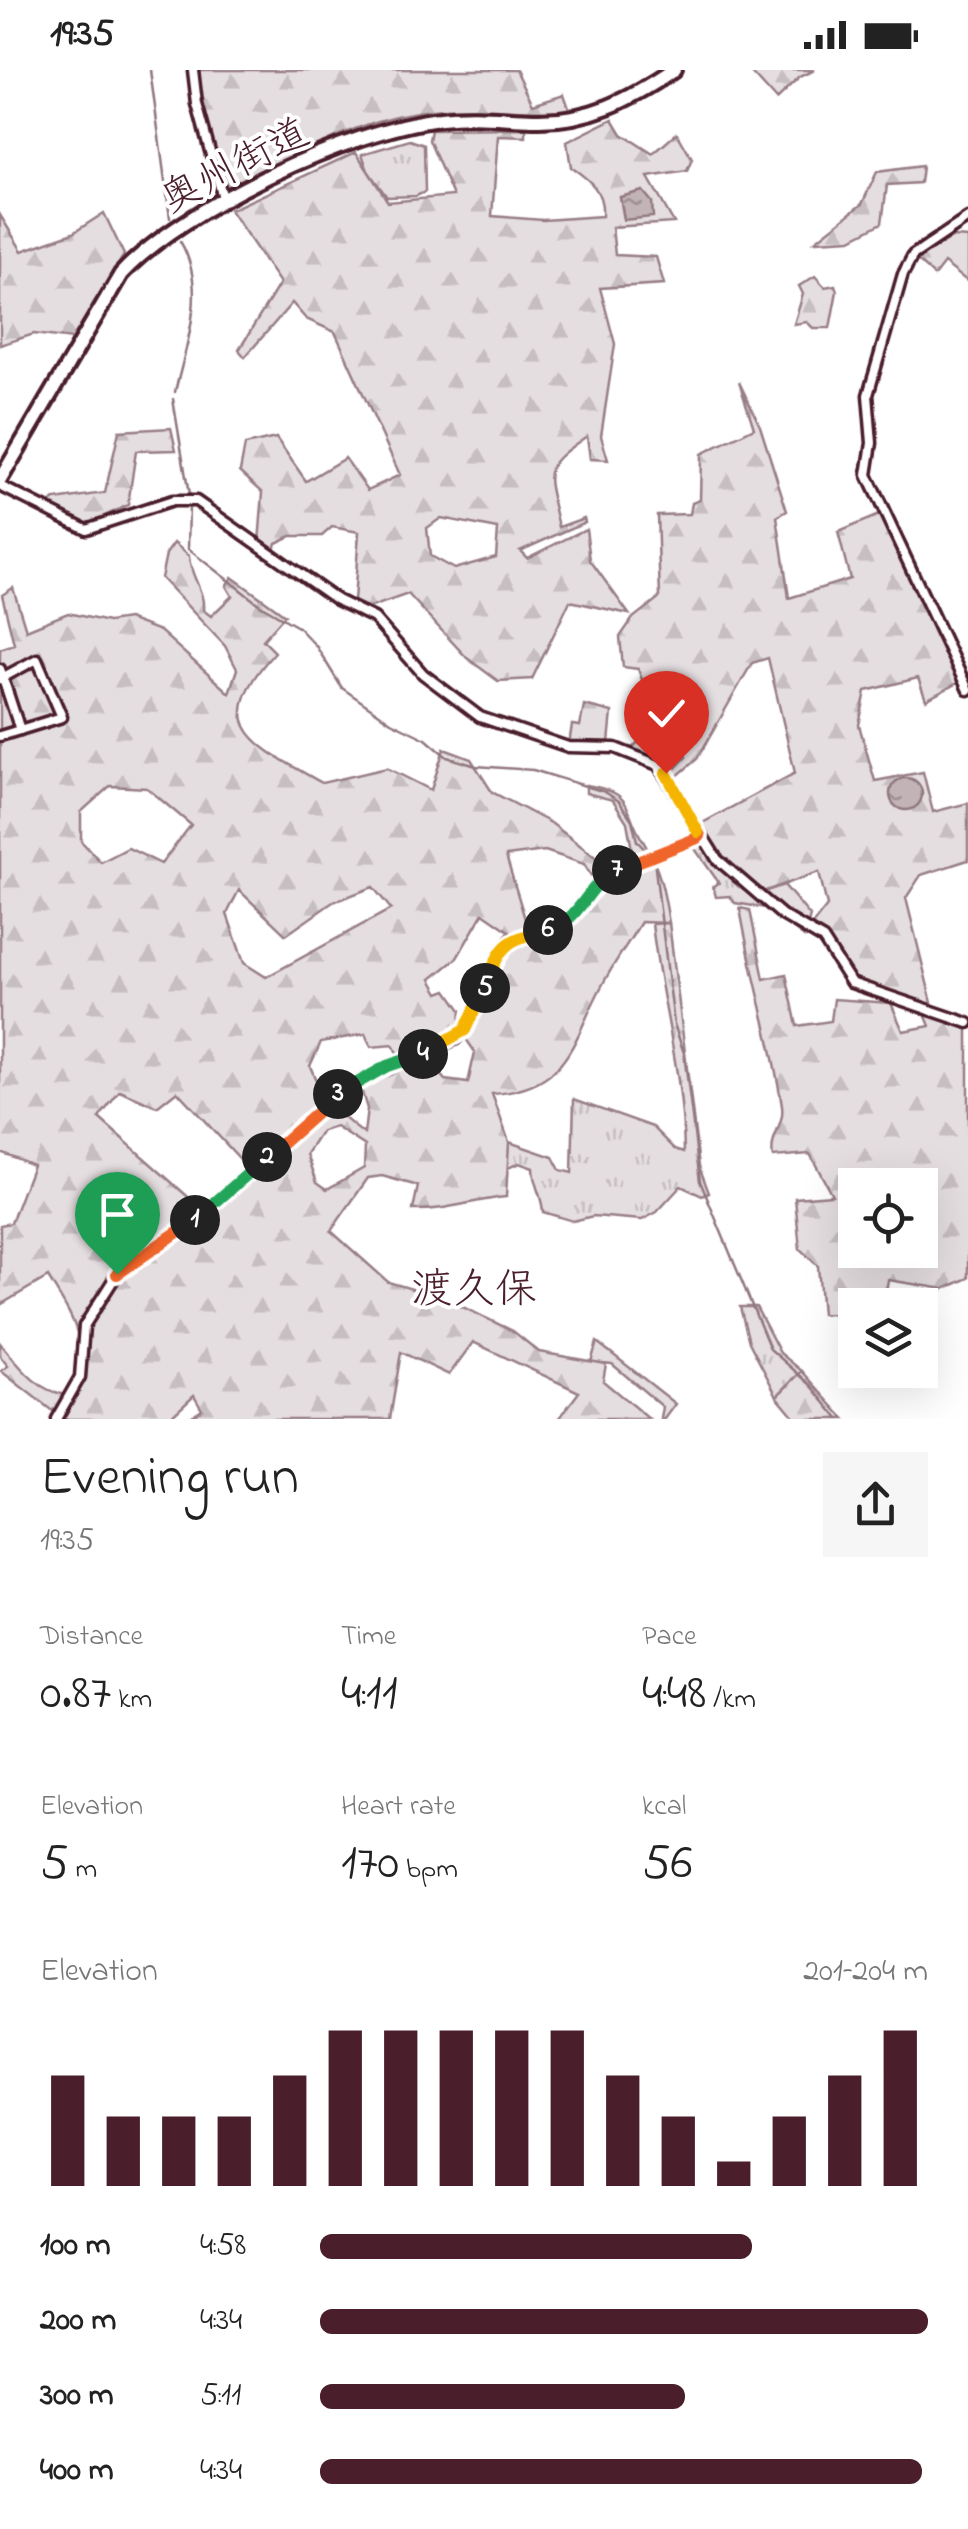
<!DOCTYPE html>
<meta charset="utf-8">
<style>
body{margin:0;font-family:"Indie Flower","Klee One",sans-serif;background:#f6f6f6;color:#222;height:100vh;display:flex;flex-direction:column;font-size:38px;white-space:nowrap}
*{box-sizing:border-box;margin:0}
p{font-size:32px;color:#767676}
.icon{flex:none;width:55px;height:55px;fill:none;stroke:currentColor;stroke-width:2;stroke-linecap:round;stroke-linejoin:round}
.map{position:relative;height:1349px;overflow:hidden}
.details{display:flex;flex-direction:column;background:#fff;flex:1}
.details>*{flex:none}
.buttons{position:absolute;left:838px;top:1098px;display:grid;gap:20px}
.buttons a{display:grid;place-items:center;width:100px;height:100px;border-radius:0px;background:#fff;box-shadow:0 10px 40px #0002;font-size:50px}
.pin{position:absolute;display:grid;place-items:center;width:85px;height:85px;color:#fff;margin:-102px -42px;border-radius:50% 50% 50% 0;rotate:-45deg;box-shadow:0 0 10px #0007}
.pin .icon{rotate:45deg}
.km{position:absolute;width:50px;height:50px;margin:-25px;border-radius:50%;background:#222;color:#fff;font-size:28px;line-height:50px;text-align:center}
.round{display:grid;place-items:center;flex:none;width:105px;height:105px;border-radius:0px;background:#f6f6f6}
.headline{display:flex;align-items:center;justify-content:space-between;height:170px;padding:0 40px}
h1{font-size:55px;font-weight:600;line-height:75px}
.stats{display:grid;grid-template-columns:repeat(3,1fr);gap:15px;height:170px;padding:10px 40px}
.stats div{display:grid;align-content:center}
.stats b{font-size:50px;font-weight:600}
.stats small{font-size:28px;font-weight:400}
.stats p{font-size:28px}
.chart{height:280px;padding:20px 40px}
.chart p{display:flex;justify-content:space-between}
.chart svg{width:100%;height:180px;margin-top:10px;stroke:#4a1f2b;stroke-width:6}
ul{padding:0 40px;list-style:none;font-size:32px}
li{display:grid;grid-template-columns:160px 120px 1fr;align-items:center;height:75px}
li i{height:25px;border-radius:12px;background:#4a1f2b}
.status{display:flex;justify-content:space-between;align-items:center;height:70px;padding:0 50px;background:#fff;direction:ltr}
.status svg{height:28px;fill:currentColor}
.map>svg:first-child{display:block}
.grass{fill:url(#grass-tufts);stroke:#987e86;stroke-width:2.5}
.forest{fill:url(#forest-firs);stroke:#987e86;stroke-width:2.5;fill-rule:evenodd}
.water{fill:url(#water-ripples);stroke:#91787e;stroke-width:2.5}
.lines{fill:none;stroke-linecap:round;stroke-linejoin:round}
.stream{stroke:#91787e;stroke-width:2.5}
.minor-casing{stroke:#4a1f2b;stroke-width:15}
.trunk-casing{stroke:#4a1f2b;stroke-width:20}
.minor{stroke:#fff;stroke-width:8}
.trunk{stroke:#fff;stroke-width:12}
.split-1-casing{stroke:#fff;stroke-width:20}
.split-2-casing{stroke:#fff;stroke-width:20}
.split-3-casing{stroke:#fff;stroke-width:20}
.split-4-casing{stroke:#fff;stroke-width:20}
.split-5-casing{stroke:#fff;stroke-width:20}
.split-6-casing{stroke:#fff;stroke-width:20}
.split-7-casing{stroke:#fff;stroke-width:20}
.split-8-casing{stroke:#fff;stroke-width:20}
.split-9-casing{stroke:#fff;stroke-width:20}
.split-1{stroke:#f0652b;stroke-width:12}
.split-2{stroke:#22a559;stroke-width:12}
.split-3{stroke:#f0652b;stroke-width:12}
.split-4{stroke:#22a559;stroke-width:12}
.split-5{stroke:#f5b400;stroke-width:12}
.split-6{stroke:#f5b400;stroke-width:12}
.split-7{stroke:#22a559;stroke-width:12}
.split-8{stroke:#f0652b;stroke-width:12}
.split-9{stroke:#f5b400;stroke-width:12}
.labels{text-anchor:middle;stroke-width:8;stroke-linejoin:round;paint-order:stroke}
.street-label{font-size:40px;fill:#4a1f2b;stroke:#fff}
.neighbourhood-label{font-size:42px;fill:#4a1f2b;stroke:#fff}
</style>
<div class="status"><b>19:35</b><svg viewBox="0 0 49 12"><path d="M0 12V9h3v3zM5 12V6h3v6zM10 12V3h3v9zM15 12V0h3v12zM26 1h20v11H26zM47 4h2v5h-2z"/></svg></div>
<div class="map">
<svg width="968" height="1349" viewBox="0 0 968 1349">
<defs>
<pattern id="grass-tufts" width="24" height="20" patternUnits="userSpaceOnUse" patternTransform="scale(2.5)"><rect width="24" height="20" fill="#e5dee0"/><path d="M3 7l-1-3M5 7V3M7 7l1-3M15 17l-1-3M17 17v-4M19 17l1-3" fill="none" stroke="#c6bec0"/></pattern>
<pattern id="forest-firs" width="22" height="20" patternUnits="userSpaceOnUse" patternTransform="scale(2.5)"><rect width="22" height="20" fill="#e5dee0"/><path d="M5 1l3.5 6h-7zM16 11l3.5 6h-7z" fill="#c6bec0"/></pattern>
<pattern id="water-ripples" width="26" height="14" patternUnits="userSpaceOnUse" patternTransform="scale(2.5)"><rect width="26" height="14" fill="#c1b3b6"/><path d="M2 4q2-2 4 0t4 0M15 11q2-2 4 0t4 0" fill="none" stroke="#9f9194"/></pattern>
</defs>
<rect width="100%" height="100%" fill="#fff"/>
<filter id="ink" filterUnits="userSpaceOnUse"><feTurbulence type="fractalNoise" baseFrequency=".01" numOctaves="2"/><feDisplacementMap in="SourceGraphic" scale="20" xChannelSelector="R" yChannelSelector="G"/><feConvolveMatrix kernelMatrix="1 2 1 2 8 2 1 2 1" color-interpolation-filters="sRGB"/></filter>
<g filter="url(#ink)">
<g class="grass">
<polygon points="410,70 424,75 425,122 416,126 387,127 368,101 362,84"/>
<polygon points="697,765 760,823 784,815 810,846 804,867 766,838 735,833 730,826 716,827 713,816 719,813 693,776 656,789 652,783"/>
<path d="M669 853 699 1096 709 1123 702 1126 681 1116 657 1142 642 1150 593 1146 573 1151 543 1142C542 1125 533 1114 533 1098L519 1093 506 1099 509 1072 553 1087 560 1100 572 1103 574 1029 653 1057 675 1079 684 1082C683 1004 661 931 652 854Z"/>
<polygon points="740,1237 756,1237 780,1283 802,1301 777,1326 749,1272"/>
<polygon points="597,1272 676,1334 665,1349 661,1349 663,1337 612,1294 591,1292"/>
</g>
<g class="forest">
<path d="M195 0H516L533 34 564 24 570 41C524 43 479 35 433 40 358 47 293 88 227 121L212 84Z"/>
<polygon points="749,0 815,0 800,7 776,30"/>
<path d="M613 49 622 64 653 84 677 63 692 89 687 101 648 107 674 153 612 157 615 185 656 187 664 214 600 218 615 274 601 366 608 390 590 389 587 366C537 400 547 401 559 457L584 448 585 452 520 481 527 488 586 459 590 490 629 544 570 531 532 609 498 611 467 588 408 524 369 538 354 531 359 462 332 457 322 466H291L276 473 273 483 259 473 263 422 240 401 245 375 276 368 306 411 345 388 368 420 400 405 335 262 306 249 292 233 245 287 239 280 280 213 230 140 356 82 388 132 453 126 429 70 431 60 526 59V67L498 66 492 146 543 150 602 146C604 121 590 110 571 97L567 72ZM441 448 498 459 496 487 454 499 430 486 427 458Z"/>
<polygon points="922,96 920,113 887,115 882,153 851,169 815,171 862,134 877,102"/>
<polygon points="104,143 124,185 72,269 34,264 0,275 0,145 22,181 73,163"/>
<polygon points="954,167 968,168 968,212 944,193 934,206 915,188"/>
<polygon points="815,206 825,217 835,215 837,221 830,258 813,258 807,252 794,254 803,224 799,216"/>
<path d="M739 312 760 356 787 441 777 447 789 528 850 509 838 462 881 444 905 485 961 611 926 630 918 608 866 621 859 655 875 711 923 702 933 742 968 733V790L921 805 906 828 933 937C906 927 865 922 846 899 834 883 828 868 812 855L827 836 819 802 760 823 719 788 697 756 795 703 768 588 752 593 697 689 676 707 670 704 686 687 664 661 648 675 653 690 630 680 658 653 638 599 623 597 620 567 633 548 660 527 657 445 690 444 692 433 700 430 701 384 754 358Z"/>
<polygon points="171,358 176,380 136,381 128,435 86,455 48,435 55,430 105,423 119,361"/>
<path d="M174 473 189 486C190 507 205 520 203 540L211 546 232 526 226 516 232 507 285 545 263 570 275 582C206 657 256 675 322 713L387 698 431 720 444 679 471 689 492 722 551 753 607 796 633 785 627 752 613 730 586 723V715C637 723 622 739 643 771 660 799 664 821 669 853L641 852C629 872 615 891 604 912 572 969 571 1019 492 1024L509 1072 506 1127C474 1130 445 1141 413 1140L418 1116 382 1106 368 1108 331 1161 388 1212 446 1229 513 1261 539 1282 606 1294 603 1311 649 1349H559L579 1322 473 1272 449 1305 401 1282 390 1349H187L202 1339 194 1325 168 1349H52L55 1343 1 1301 8 1296 0 1286V1273C18 1294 37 1322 66 1325 94 1276 74 1250 48 1207L0 1235V1155L11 1153 33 1095 0 1082V579L14 574 2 525 13 518 26 560 68 543 108 552 128 549 160 561 229 623 237 599 225 576 161 508 166 484ZM110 716 147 718 191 755 161 794 128 778 101 792 81 771V742ZM545 781 584 794 595 812C574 839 562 853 528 859L506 786ZM373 817 391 839 266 907 244 893 227 844 239 820 286 865 333 832ZM483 843 509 861 464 966 475 982 468 1013 445 1010 421 982 459 962 461 940 447 920 439 923 431 909 457 888ZM365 964 371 977 393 975 400 989 358 1009 367 1039 364 1064C337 1044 322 1028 310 996L321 972ZM120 1021 157 1037 177 1021 249 1099 203 1140 99 1048ZM336 1057 365 1076 364 1098 327 1119 317 1112 307 1084 322 1061Z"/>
<polygon points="584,635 612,642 609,673 569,674 572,655 580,656"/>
<path d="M740 838 750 840 764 909 786 904 797 956 831 951 834 929 891 933 903 961 930 956 925 944 968 959V1208L944 1219 888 1210 884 1235H855V1245L822 1244 818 1196 800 1179 795 1128 832 1125 810 1084 773 1087C769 1068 785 1055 782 1036 772 970 751 905 740 838ZM855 1115H920V1180H855Z"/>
<polygon points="802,1301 845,1349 796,1349 777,1326"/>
</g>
<g class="water">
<polygon points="643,121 652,132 653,147 624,150 620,127"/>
<circle cx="906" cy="724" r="16"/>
</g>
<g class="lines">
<g class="stream">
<polyline points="150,0 170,148"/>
<path d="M175 322C187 272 208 218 180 171"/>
<polyline points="173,329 189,425"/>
<polyline points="189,435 188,479 260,535 298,557 316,576 342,618 391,652 426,669 447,687 476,696 533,700 605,722 619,731 632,750 637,771 649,784"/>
<polyline points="654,790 674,954 684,983 700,1111 770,1279 811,1315 839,1349"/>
</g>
<defs>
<g id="minor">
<polyline points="193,0 197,34 224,132"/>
<polyline points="968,148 913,185 903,204 868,325 872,373 867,405 968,620"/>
<polyline points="0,416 86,459 172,431 196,431 337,530 374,548 423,604 480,647 568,677 615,678 658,695 717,789 782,845 823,869 851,913 968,953"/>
<polyline points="0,599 20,660"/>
<polyline points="0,609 37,589 62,647 0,666"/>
<polyline points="56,1349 80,1307 84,1256 117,1204 220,1130 348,1016 456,969 473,947 497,887 511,869 556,858 573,846 604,805 700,767"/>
</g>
<path id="trunk" d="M0 410 121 204C183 137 351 59 441 49 472 45 502 49 533 50 588 52 630 30 674 0"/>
</defs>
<use href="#minor" class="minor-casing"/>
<use href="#trunk" class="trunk-casing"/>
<use href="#minor" class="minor"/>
<use href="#trunk" class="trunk"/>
</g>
</g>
<g class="lines" filter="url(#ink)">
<defs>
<polyline id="split-1" points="117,1204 195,1150"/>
<polyline id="split-2" points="195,1150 267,1087"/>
<polyline id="split-3" points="267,1087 338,1024"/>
<polyline id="split-4" points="338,1024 387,996 423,984"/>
<polyline id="split-5" points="423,984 465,960 485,918"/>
<path id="split-6" d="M485 918C501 876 502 870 548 860"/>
<path id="split-7" d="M548 860C581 852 587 812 617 800"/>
<polyline id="split-8" points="617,800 695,769 700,766 698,762"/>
<polyline id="split-9" points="666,703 698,762"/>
</defs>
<use href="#split-1" class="split-1-casing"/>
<use href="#split-2" class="split-2-casing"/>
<use href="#split-3" class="split-3-casing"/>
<use href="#split-4" class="split-4-casing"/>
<use href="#split-5" class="split-5-casing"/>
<use href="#split-6" class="split-6-casing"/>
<use href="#split-7" class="split-7-casing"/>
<use href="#split-8" class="split-8-casing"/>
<use href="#split-9" class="split-9-casing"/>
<use href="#split-1" class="split-1"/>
<use href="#split-2" class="split-2"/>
<use href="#split-3" class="split-3"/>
<use href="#split-4" class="split-4"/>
<use href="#split-5" class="split-5"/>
<use href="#split-6" class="split-6"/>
<use href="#split-7" class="split-7"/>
<use href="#split-8" class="split-8"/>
<use href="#split-9" class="split-9"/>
</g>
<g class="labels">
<g class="street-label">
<text transform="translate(234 94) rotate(-27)" y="14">奥州街道</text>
</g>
<g class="neighbourhood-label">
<text x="474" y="1232">渡久保</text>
</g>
</g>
</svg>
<div class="buttons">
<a><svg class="icon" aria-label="locate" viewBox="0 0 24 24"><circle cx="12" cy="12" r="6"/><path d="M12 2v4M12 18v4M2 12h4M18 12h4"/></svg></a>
<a><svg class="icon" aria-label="layers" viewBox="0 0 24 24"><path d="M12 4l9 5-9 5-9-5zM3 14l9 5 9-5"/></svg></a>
</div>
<div class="pin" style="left:117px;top:1204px;background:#1e9e55"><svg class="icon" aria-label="arrive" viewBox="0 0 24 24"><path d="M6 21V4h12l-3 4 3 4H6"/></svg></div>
<div class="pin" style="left:666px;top:703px;background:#d93025"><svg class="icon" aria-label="check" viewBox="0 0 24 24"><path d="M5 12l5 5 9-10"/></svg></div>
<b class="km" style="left:195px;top:1150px">1</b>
<b class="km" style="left:267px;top:1087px">2</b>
<b class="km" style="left:338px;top:1024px">3</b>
<b class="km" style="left:423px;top:984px">4</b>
<b class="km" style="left:485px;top:918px">5</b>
<b class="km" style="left:548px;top:860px">6</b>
<b class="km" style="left:617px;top:800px">7</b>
</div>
<section class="details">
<div class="headline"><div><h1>Evening run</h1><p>19:35</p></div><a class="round"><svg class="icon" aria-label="share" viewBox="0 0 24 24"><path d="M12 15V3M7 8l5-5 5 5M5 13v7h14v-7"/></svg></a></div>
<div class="stats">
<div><p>Distance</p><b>0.87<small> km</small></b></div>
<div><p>Time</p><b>4:11</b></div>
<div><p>Pace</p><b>4:48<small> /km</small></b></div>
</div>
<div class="stats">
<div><p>Elevation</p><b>5<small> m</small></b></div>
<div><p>Heart rate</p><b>170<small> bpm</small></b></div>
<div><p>kcal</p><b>56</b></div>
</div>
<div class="chart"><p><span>Elevation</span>201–204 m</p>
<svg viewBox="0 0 160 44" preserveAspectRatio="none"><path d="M5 44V17M15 44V27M25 44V27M35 44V27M45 44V17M55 44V6M65 44V6M75 44V6M85 44V6M95 44V6M105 44V17M115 44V27M125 44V38M135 44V27M145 44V17M155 44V6"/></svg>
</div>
<ul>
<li><b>100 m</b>4:58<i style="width:71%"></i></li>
<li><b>200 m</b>4:34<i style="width:100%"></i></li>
<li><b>300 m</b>5:11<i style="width:60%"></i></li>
<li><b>400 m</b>4:34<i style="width:99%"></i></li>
</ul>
</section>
